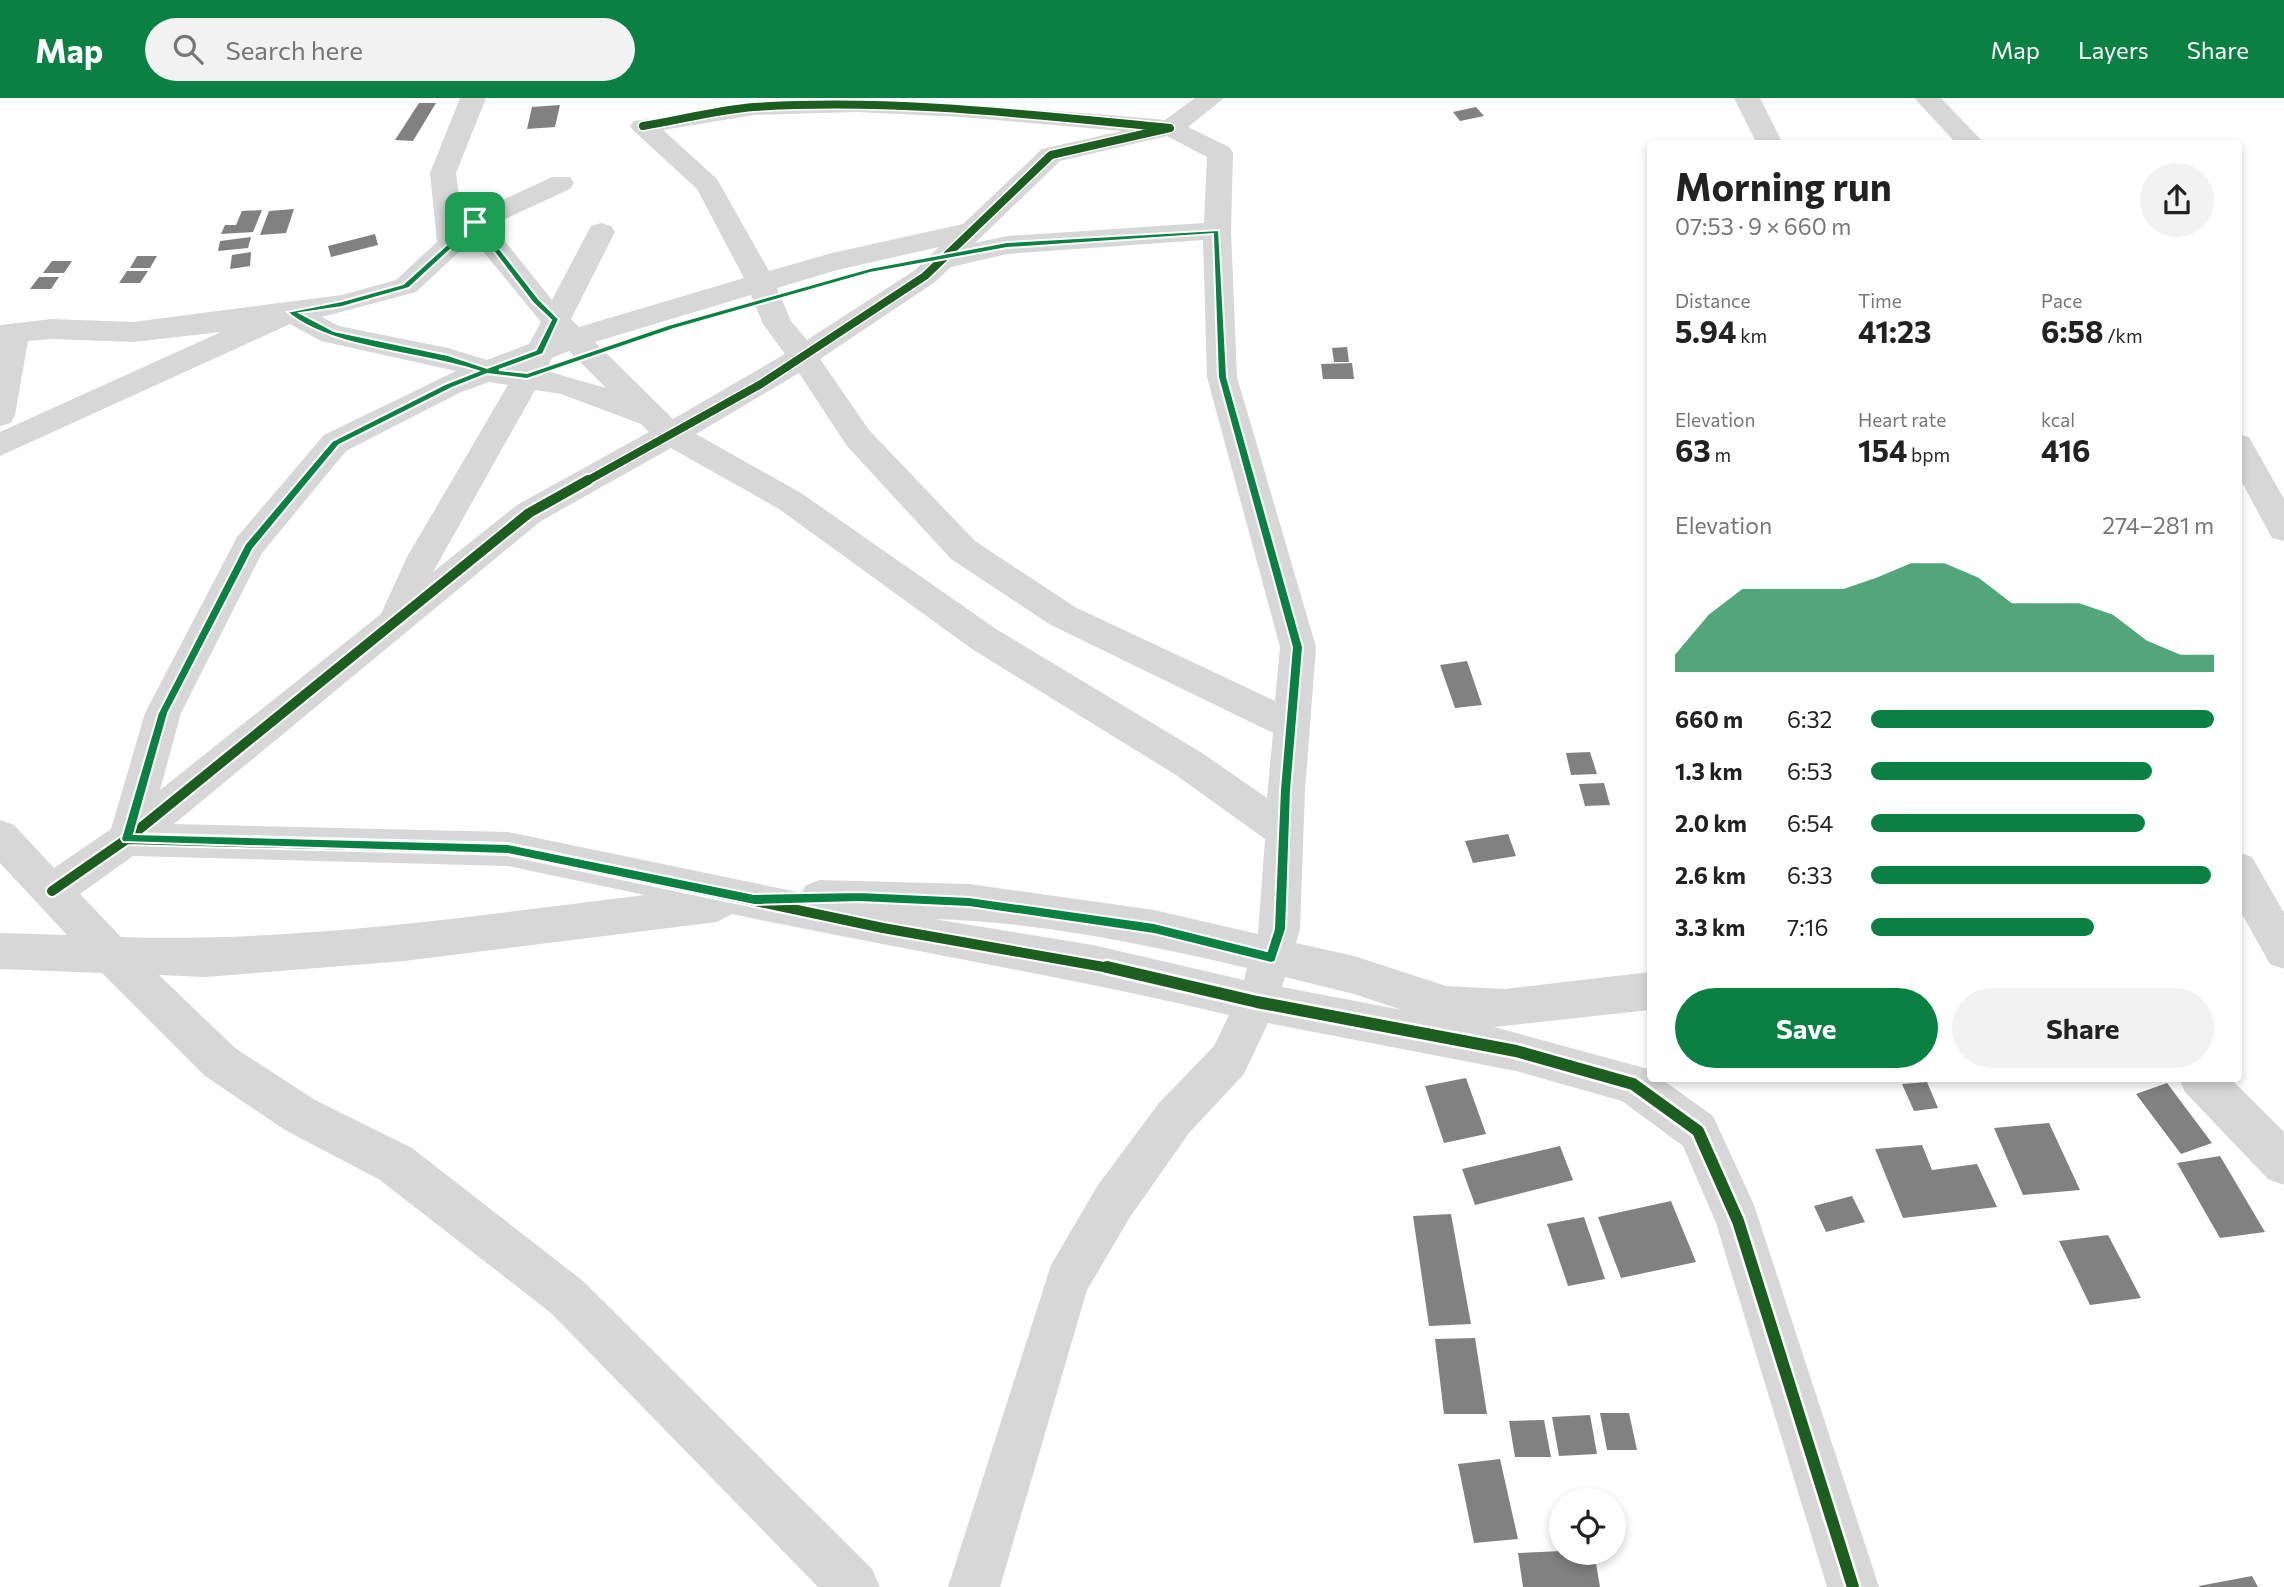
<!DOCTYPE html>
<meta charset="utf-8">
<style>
body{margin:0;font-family:Commissioner,sans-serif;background:#f2f2f2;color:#222;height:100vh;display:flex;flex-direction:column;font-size:26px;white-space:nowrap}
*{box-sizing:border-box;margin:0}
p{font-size:23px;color:#767676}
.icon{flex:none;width:38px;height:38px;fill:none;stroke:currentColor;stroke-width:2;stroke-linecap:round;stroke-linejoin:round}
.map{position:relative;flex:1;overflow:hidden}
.side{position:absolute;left:1647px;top:42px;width:595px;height:942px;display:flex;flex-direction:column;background:#fff;border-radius:7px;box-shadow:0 4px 10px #0003}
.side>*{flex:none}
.controls{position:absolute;left:1549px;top:1390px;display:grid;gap:14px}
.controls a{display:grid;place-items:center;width:77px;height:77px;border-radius:50%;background:#fff;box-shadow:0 4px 10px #0003;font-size:35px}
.pin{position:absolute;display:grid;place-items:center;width:60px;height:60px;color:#fff;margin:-30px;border-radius:14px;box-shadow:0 4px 10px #0006}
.round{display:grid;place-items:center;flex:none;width:74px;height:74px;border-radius:37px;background:#f2f2f2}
.summary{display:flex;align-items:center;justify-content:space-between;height:119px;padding:0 28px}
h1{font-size:38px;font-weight:700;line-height:52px}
.metrics{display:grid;grid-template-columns:repeat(3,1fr);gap:10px;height:119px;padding:7px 28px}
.metrics div{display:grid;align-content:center}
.metrics b{font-size:30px;font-weight:700}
.metrics small{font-size:19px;font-weight:400}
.metrics p{font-size:19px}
.chart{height:196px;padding:14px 28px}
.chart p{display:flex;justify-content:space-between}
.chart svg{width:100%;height:126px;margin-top:7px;fill:#0b8043;opacity:.7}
.button{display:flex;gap:14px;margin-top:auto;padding:14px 28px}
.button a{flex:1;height:80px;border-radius:42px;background:#0b8043;color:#fff;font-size:28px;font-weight:700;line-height:80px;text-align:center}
.button a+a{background:#f2f2f2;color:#222}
ul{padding:0 28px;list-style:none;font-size:23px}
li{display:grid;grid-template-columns:112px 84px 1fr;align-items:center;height:52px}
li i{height:18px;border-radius:9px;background:#0b8043}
header{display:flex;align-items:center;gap:42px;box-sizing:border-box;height:98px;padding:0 35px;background:#0b8043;color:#fff}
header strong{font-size:33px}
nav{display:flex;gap:38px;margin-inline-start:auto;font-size:24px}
.search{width:490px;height:63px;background:#f2f2f2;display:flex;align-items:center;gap:18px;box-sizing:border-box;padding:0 24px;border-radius:38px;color:#767676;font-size:26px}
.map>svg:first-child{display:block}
.building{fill:#818181}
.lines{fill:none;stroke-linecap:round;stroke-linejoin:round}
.minor{fill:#d7d7d7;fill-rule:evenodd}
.cycleway-far2-casing{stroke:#fff;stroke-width:11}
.cycleway-far1-casing{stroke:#fff;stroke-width:14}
.cycleway-casing{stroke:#fff;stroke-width:17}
.cycleway-far2{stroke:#1b5e20;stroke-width:8}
.cycleway-far1{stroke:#1b5e20;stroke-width:10}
.cycleway{stroke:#1b5e20;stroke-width:12}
.route{fill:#0b8043;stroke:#fff;stroke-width:2;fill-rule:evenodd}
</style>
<header>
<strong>Map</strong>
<div class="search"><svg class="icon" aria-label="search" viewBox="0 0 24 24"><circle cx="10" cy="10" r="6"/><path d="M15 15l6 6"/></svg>Search here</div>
<nav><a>Map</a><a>Layers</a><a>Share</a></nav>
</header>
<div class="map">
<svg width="2284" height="1489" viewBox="0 0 2284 1489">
<rect width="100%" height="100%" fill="#fff"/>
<g class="building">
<polygon points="419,5 436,5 413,43 395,42"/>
<polygon points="560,7 555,29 527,31 532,9"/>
<polygon points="1476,9 1484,18 1460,23 1453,14"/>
<polygon points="294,111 286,135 260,137 269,113"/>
<polygon points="262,112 253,134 221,136 225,127 236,127 242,113"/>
<polygon points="375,136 378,147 331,159 328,148"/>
<polygon points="251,139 248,150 218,153 220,143"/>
<polygon points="251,154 250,168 230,171 232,157"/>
<polygon points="137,158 157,158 150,170 130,170"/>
<polygon points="52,163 72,163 64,175 43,175"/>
<polygon points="127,173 148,173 140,185 119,185"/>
<polygon points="39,179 59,179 51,191 30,191"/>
<polygon points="1347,249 1349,264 1334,264 1332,250"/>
<polygon points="1352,265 1354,281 1323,281 1321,266"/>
<polygon points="1467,563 1482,607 1455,610 1440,567"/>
<polygon points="1590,654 1597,676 1571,677 1566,655"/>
<polygon points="1604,685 1610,707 1585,708 1579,686"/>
<polygon points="1508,736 1516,758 1473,765 1465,743"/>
<polygon points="1466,980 1486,1036 1444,1045 1425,988"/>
<polygon points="1927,984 1938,1010 1914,1013 1902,986"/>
<polygon points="2167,985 2212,1045 2181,1056 2136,996"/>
<polygon points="2049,1025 2080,1092 2023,1097 1994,1030"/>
<polygon points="1922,1047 1932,1072 1977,1066 1997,1109 1903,1120 1875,1051"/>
<polygon points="1560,1048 1573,1082 1475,1107 1462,1071"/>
<polygon points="2220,1058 2265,1134 2220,1140 2177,1065"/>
<polygon points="1852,1098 1865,1124 1826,1134 1814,1108"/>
<polygon points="1671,1103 1696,1164 1621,1180 1598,1119"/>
<polygon points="1451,1116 1471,1226 1429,1228 1413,1118"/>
<polygon points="1584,1119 1605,1181 1568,1188 1547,1126"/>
<polygon points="2108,1137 2141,1200 2090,1207 2059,1143"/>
<polygon points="1475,1240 1487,1316 1444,1316 1435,1241"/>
<polygon points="1600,1315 1629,1315 1637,1352 1607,1352"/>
<polygon points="1590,1317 1597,1356 1559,1358 1552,1319"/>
<polygon points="1544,1322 1551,1359 1515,1359 1509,1323"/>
<polygon points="1500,1361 1518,1441 1474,1445 1458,1366"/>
<polygon points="1561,1453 1594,1454 1600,1489 1523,1489 1518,1455"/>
<polygon points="2252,1478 2258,1489 2199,1489 2199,1488"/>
</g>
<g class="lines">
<g class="minor">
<path d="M460 0H486L456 75 462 121 552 79H570L574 85 570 91 492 127 552 202 591 128 601 125 611 128 615 134 571 221 579 229 744 180 697 91 634 33 630 28 634 23C807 0 990 5 1165 22L1195 0H1224L1188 29 1229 49 1233 55 1231 133 1237 279 1316 549 1305 692 1300 831 1296 845 1354 858 1446 888 1504 891 1650 874V912L1494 929 1648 971 1650 980H1660L1713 1018 1754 1107 1879 1489H1827L1716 1125 1683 1048 1622 1003 1516 973 1268 925 1244 976 1189 1035 1130 1119 1087 1192 1000 1489H948L1051 1167 1098 1087 1159 1005 1214 948 1229 917C1065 878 898 851 732 816L717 824 404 863 206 879 159 877 235 950 315 1002 412 1050 583 1183 872 1471 880 1489H818L551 1215 380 1082 285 1032 205 978 102 875 0 871V835L67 837 0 765V722L14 727 54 770 111 731 145 615 237 439 324 337 456 273 321 243 290 226 0 358V334L221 234 133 244 52 241 28 243 15 317 11 325 0 328V227L52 221 133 224 342 197 396 182 437 144 430 75ZM857 14 962 19 1122 33 1042 51 963 126 832 155 769 173 717 81 663 32 754 17ZM1167 38 1207 59 1204 125 1007 138 975 145 1060 63ZM473 141 541 224 529 246 487 262 448 250 339 228 322 219 416 194ZM1203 142 1207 279 1280 549 1275 603 1075 509 975 443 869 332 820 261 935 184 951 169 1007 156ZM939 149 915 172 807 242 791 223 777 190 837 172ZM751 197 763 226 785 256 673 321 595 244ZM569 253 606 290 546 273 552 260ZM799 275 847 348 951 461 1051 527 1273 635 1267 700 1202 655 996 531 801 395 696 336ZM489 284 508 287 407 459 381 516 160 692 181 615 262 455 346 353 459 295ZM535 292 561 296 641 326 649 334 517 407 433 474ZM671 350 779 411 972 551 1176 677 1265 741 1258 836 1154 812 969 786 819 782 805 788 802 795 508 734 174 726 541 423ZM133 758 508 768 645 797C471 818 297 845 121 839L80 796ZM934 821C1039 824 1146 846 1247 870L1244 882 1093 847ZM1285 879 1354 896 1402 912 1282 889Z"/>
<polygon points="1734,0 1760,0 1783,46 1757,46"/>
<polygon points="1914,0 1941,0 1985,46 1957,46"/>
<polygon points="2238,336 2249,339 2284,401 2284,443 2272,440 2238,377"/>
<polygon points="2238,754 2252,759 2284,815 2284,871 2270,866 2238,809"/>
<polygon points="2179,980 2230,980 2284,1034 2284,1087 2268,1081 2185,994"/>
</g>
<defs>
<path id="cycleway-far2" d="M585 384 761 286 925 178 1051 57 1170 30C1033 17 892 0 754 9 717 12 680 22 643 28"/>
<g id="cycleway-far1">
<polyline points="127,741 529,415 588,382"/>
<polyline points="52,793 127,741 508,751 883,830 1115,871"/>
</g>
<polyline id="cycleway" points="1107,869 1257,904 1516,953 1633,986 1698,1033 1738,1123 1853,1489"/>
</defs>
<use href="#cycleway-far2" class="cycleway-far2-casing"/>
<use href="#cycleway-far1" class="cycleway-far1-casing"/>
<use href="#cycleway" class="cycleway-casing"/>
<use href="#cycleway-far2" class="cycleway-far2"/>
<use href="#cycleway-far1" class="cycleway-far1"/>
<use href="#cycleway" class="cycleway"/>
</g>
<path class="route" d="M473 123H478L539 201 559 221 543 256 499 272 527 275 668 227 870 170 1007 144 1219 132 1227 279 1303 549 1291 692 1286 831 1275 864 1271 865 1154 836 969 809 859 804 754 807 508 756 123 744 121 741 158 615 245 446 332 343 445 286 478 273C422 254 330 251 287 214L342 203 403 186ZM475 129 533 205 551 222 536 252 487 270 448 257 334 233 300 215 342 209 409 190ZM1213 136 1218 279 1292 549 1280 692 1274 831 1267 853 1154 825 969 799 859 794 754 796 508 746 134 736 168 615 253 451 339 347 452 290 487 276 527 281 674 231 870 175 1007 150Z"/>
</svg>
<div class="controls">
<a><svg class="icon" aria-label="locate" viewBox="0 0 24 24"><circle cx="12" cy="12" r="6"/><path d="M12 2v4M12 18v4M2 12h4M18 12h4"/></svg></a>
</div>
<div class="pin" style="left:475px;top:124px;background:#1e9e55"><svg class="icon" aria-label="arrive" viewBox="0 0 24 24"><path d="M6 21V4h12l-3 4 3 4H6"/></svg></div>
<section class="side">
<div class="summary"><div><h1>Morning run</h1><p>07:53 · 9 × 660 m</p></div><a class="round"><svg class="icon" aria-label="share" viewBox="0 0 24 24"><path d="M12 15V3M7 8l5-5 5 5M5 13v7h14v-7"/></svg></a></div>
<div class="metrics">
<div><p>Distance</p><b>5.94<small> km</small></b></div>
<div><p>Time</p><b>41:23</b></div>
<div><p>Pace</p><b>6:58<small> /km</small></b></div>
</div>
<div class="metrics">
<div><p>Elevation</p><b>63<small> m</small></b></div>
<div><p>Heart rate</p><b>154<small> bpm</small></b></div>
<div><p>kcal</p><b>416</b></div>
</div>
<div class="chart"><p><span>Elevation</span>274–281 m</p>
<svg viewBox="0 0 160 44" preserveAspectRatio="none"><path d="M0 44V38L10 24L20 15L30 15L40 15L50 15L60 11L70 6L80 6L90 11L100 20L110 20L120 20L130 24L140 33L150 38L160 38V44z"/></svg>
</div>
<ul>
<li><b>660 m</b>6:32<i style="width:100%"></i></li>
<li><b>1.3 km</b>6:53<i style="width:82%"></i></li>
<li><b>2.0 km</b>6:54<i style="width:80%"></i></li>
<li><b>2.6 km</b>6:33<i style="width:99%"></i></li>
<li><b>3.3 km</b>7:16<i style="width:65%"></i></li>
</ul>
<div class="button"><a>Save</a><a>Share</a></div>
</section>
</div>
